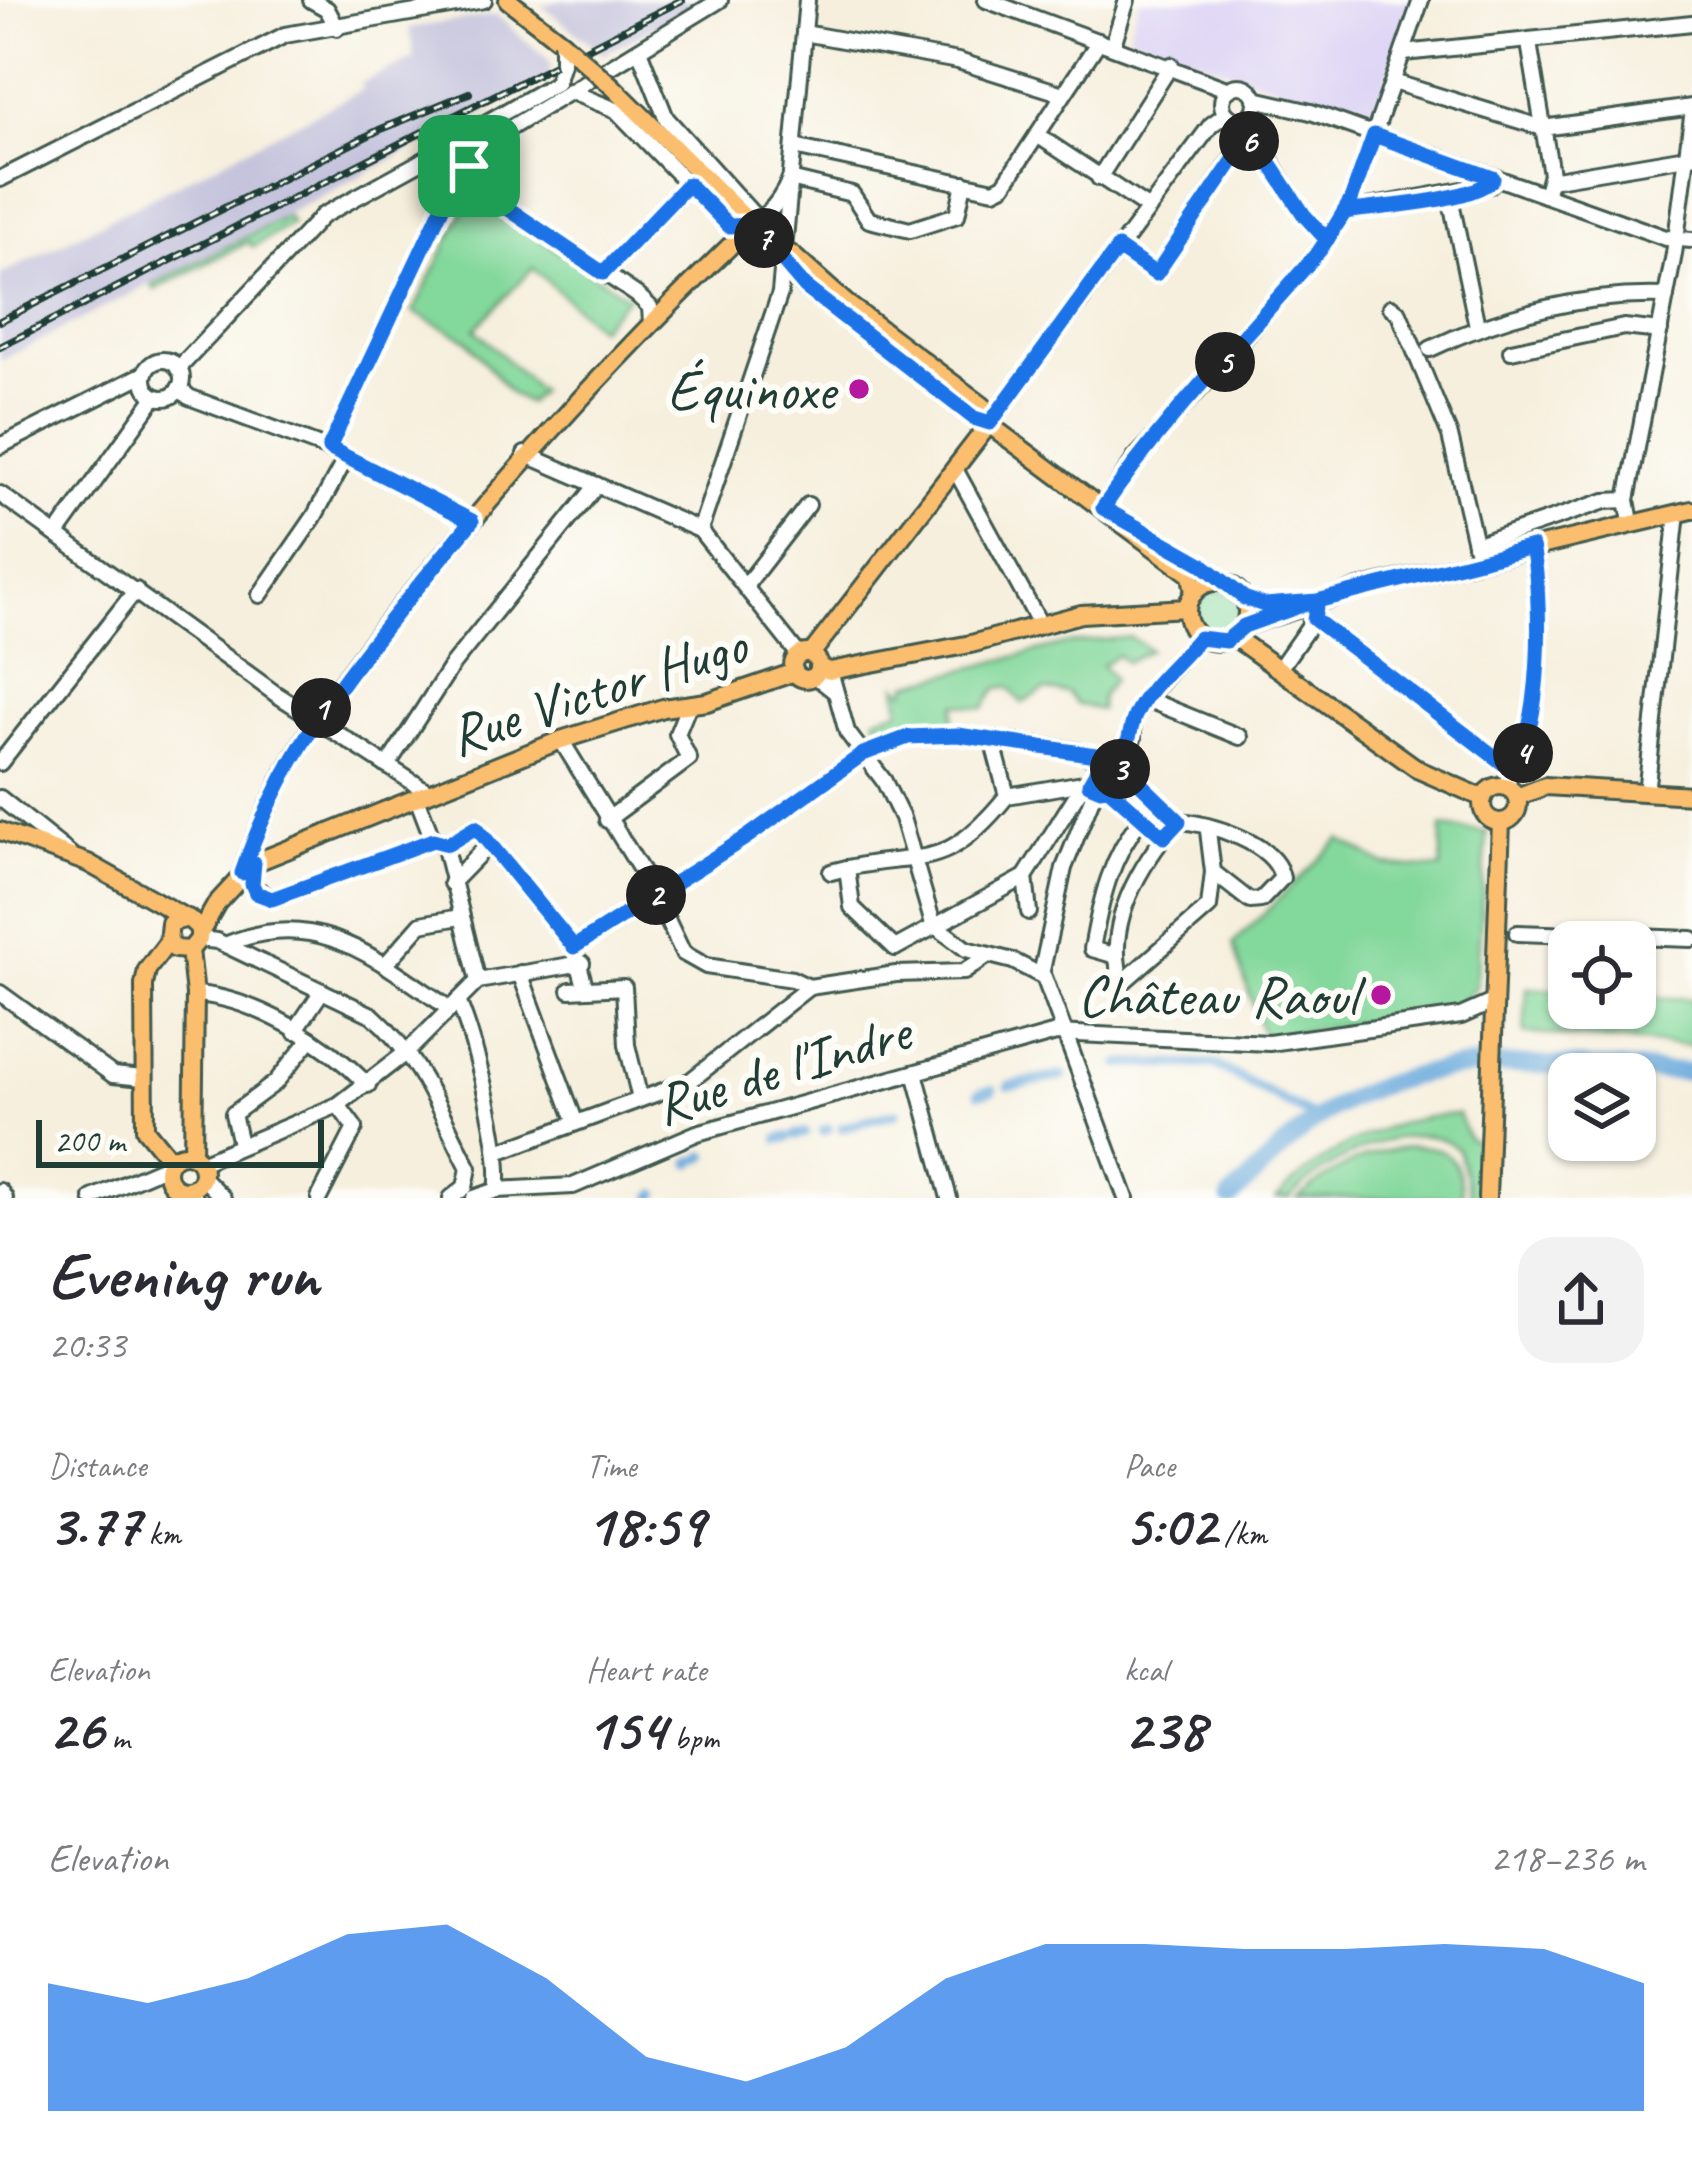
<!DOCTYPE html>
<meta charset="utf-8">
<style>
body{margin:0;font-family:Caveat,sans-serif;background:#f2f2f3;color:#2b2b33;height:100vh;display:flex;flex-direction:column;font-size:45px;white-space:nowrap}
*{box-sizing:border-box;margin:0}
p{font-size:39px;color:#7c7c81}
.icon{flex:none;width:66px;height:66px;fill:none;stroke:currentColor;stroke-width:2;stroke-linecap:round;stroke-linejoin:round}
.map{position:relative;height:1198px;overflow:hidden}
.drawer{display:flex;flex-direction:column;background:#fff;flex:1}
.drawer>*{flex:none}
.fabs{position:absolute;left:1548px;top:921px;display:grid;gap:24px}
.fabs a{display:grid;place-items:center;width:108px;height:108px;border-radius:24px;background:#fff;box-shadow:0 3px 9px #0004;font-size:60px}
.scale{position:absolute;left:36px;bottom:30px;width:288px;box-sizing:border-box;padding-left:12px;border:6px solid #1f3d34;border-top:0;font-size:33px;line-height:42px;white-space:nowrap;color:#1f3d34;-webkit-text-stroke:9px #fdfcf7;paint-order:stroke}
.pin{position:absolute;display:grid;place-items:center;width:102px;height:102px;color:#fff;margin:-51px;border-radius:24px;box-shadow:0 6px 18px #0006}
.km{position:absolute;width:60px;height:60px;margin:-30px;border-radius:50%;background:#222;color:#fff;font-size:33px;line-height:60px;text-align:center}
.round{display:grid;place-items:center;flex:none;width:126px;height:126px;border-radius:36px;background:#f2f2f3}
.headline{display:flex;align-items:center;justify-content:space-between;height:204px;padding:0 48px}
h1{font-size:66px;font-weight:800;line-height:90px}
.metrics{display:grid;grid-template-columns:repeat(3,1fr);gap:18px;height:204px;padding:12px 48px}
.metrics div{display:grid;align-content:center}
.metrics b{font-size:60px;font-weight:800}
.metrics small{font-size:33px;font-weight:400}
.metrics p{font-size:33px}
.chart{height:336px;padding:24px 48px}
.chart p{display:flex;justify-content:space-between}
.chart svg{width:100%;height:216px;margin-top:12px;fill:#1a73e8;opacity:.7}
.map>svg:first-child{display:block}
.built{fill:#ded5f5}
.industrial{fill:#c3c1db}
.green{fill:#83d89b;stroke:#518a68;stroke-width:3}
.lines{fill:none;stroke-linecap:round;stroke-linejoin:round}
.canal{stroke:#68a9dc;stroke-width:10}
.river{stroke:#68a9dc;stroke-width:18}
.minor-casing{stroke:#3f584d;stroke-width:20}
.major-casing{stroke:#3f584d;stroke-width:22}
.minor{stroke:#fff;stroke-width:14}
.major{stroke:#fbbe6e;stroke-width:16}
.rail-casing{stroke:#1f3d34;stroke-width:8}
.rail{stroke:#fdfcf7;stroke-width:3;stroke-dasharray:9;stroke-linecap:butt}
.minor-bridge-casing{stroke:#3f584d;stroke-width:20;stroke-linecap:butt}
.major-bridge-casing{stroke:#3f584d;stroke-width:22;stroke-linecap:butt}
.minor-bridge{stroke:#fff;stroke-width:14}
.major-bridge{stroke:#fbbe6e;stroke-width:16}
.route-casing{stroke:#fff;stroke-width:24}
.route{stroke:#1a73e8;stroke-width:15}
.poi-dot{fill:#b5179e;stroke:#fdfcf7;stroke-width:4.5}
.labels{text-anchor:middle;stroke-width:12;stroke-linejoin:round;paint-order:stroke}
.poi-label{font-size:57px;fill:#1f3d34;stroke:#fdfcf7;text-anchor:end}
.street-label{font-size:57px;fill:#1f3d34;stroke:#fdfcf7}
</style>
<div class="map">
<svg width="1692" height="1198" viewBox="0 0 1692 1198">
<rect width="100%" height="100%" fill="#fdfcf7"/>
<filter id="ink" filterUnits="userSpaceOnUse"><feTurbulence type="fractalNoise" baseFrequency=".00833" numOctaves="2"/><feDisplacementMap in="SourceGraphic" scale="24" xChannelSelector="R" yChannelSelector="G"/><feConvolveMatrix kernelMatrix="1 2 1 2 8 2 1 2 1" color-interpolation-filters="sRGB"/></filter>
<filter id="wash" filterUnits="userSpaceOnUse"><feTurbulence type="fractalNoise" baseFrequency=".004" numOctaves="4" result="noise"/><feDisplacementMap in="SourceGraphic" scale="48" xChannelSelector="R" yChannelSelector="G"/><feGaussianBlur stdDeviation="2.7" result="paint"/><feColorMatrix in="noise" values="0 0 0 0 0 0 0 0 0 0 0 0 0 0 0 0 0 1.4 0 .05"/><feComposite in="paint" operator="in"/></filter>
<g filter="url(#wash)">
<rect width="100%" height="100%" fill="#f6efdd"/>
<polygon class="built" points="1140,0 1413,0 1372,120 1128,35"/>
<g class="industrial">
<polygon points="563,0 703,0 604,54 541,5"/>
<polygon points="496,15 551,62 549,79 0,361 0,275 363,89 361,83 414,58 409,28"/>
</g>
<g class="green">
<polygon points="472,194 628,297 598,328 533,268 475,329 539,391 528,403 511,394 466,339 413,312"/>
<polygon points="287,216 292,224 253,247 249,242 154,290 152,285"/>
<circle cx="1217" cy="614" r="24"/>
<polygon points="1130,637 1150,650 1126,662 1117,655 1102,665 1113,679 1101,696 1100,710 1076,704 1068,693 1045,690 1022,703 1009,687 997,688 984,708 955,704 952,729 930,726 878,740 876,717 900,710 897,685 905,692 908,684 1065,644"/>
<polygon points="1442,827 1487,832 1476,987 1452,1011 1263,1036 1233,944 1340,839 1385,865 1441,869"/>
<polygon points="1527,988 1569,991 1569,1008 1635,1008 1635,996 1692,999 1692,1046 1524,1033"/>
<path d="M1458 1114 1468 1138 1480 1144 1478 1198H1471L1458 1150C1419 1109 1320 1164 1290 1198H1277C1325 1149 1389 1117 1458 1114Z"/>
<path d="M1411 1146C1452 1146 1457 1159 1463 1198H1298C1334 1168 1366 1152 1411 1146Z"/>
</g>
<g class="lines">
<g class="canal">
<polyline points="1121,1064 1215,1065 1317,1119"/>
<polyline points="1009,1086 1063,1076"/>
<polyline points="979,1093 993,1090"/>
<polyline points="863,1121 896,1113"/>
<polyline points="842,1128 858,1123"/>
<polyline points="823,1131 828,1129"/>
<polyline points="796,1135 805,1133"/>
<polyline points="779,1139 788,1137"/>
<polyline points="702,1158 706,1156"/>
<polyline points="691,1163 694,1161"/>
<polyline points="653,1197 656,1194"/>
</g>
<path class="river" d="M1230 1198C1266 1166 1301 1125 1344 1102 1446 1046 1580 1069 1692 1072"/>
</g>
</g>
<g filter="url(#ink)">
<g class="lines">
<defs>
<g id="minor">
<polyline points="311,0 327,9 337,28"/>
<polyline points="986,0 1229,90"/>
<polyline points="804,33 958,61 1063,94"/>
<polyline points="1529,43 1551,174 1545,195"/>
<polyline points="1113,45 1127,0"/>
<polyline points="639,50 666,118 758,220"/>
<polyline points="1404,53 1692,23"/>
<polyline points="1393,82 1543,128 1692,107"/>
<circle cx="1239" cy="103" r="17"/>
<path d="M569 91 616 110 729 226C762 224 777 209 790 179L852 194 869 220 910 230 957 215 964 183"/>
<polyline points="1255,99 1311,112 1666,238 1692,240"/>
<polyline points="1245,119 1304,215 1327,240"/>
<polyline points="1037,135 1149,209"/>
<polyline points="479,147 720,0"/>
<polyline points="794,147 994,190 1004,185 1099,41"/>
<polyline points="456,150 473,130 556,83 562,63"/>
<polyline points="469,167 485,193 637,295 650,307 651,323"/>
<polyline points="1099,178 1171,65"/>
<polyline points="0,179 285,35 484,0"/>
<polyline points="1550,180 1692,156"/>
<polyline points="1450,197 1477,326"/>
<polyline points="1345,211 1490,185 1493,178"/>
<polyline points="1118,248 1156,274 1241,146 1254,139"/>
<polyline points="603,273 689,184"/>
<polyline points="1391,307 1399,313 1450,436 1479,560"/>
<path d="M1430 349C1502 314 1586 293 1666 296"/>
<polyline points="1511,351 1624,327 1660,331"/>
<circle cx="163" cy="379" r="19"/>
<polyline points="178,369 322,216 435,154 456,150"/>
<polyline points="179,388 189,397 347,456 472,521"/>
<polyline points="990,423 1211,125 1226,114"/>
<polyline points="0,446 144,374"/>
<polyline points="329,449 462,165"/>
<polyline points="525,454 700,530 799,655"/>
<polyline points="955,469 1040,624"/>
<polyline points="0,494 276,694 428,792"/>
<polyline points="1103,508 1136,457 1214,374 1327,240 1351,200 1421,0"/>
<polyline points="1631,522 1627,500 1674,254 1692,117"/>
<polyline points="700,530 780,293 807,0"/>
<polyline points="57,534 155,397"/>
<polyline points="1475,545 1605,501 1627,500"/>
<polyline points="746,585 808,505"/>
<polyline points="260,595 314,517 347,456"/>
<polyline points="1317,601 1314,619 1507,767"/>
<polyline points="1279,669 1314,619"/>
<polyline points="830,671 847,732 884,781 902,818 933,924 966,949 1013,961 1044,977 1126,1198"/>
<polyline points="814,675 834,691"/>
<polyline points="1146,699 1240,737"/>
<polyline points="561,740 652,888 683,953 706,966 792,979 809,987"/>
<polyline points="993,743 1007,796"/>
<polyline points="0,763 136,590"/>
<polyline points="387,766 452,665 597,485"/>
<polyline points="1105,785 1164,837 1179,821 1119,768"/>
<polyline points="1096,788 1119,768 1133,739 1133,720 1146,699 1199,637"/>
<path d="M1509 789 1507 767C1546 743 1542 591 1532 547"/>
<polyline points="1646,793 1677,513"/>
<polyline points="0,798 70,854"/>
<polyline points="417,798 433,840"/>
<polyline points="607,820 689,759 677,734 688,707"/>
<path d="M1179 821C1209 823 1276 843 1282 878L1261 900 1250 901 1213 872 1208 831"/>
<path d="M1164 837C1132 879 1105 931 1122 983L1209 907 1213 872"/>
<polyline points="437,842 448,844 476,827 489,844 451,883"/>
<polyline points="444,844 478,981"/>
<polyline points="489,844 574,947 585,986"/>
<polyline points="254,863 252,886 272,899 433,840"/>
<polyline points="847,868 852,907 895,948"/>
<path d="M831 872C920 847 938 881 1007 796L1089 782"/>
<polyline points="1029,912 1025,877 1079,791 1089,784"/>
<polyline points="1517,933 1692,939"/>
<path d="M199 939 217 941 372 1015C419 1056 441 1114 469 1168L465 1187 451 1198"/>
<path d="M225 945C317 905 376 959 450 1009"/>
<polyline points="574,947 747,837 863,754 907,737 958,735 1078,751 1101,763"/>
<polyline points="895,948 1025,877"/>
<path d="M1113 955 1092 949C1101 899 1110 857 1142 818"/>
<polyline points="385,965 421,924 460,917"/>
<polyline points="520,973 575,1121"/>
<polyline points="1041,975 1064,868 1096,788"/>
<polyline points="809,987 896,974 964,972 988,955"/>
<polyline points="570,990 624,987 627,1045 640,1099"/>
<polyline points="0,993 113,1075 143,1078"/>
<path d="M195 994C256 998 326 1043 368 1085"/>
<path d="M458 1001C474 1038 504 1152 497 1190"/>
<polyline points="295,1031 322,991"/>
<polyline points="915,1073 949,1198"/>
<polyline points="240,1144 233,1114 275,1083 310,1040"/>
<polyline points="498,1152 690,1081 809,987"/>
<polyline points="201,1163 338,1105 408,1051 478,981 582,963"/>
<polyline points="202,1177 223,1198"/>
<polyline points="191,1189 195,1198"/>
<polyline points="0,1191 5,1198"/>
<polyline points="92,1198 169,1165"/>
<polyline points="319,1198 355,1128 338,1105"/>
<polyline points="474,1198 497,1190 573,1186 697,1133 1056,1033 1269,1043 1461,1016 1495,1001"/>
</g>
<g id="major">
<polyline points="508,0 562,42"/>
<polyline points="612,86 752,225 805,287 1191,575 1194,593"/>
<polyline points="781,256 791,254 846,303 983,406 990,423"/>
<polyline points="1171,548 1207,568 1218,582"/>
<circle cx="1217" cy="612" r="30"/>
<polyline points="1244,626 1359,589 1692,510"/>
<polyline points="1234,637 1419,770 1483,798"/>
<circle cx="806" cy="666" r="13"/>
<polyline points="811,654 990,423"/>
<polyline points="818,667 830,671 971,644 1081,614 1187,608"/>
<circle cx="1500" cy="804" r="18"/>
<polyline points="1517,797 1545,786 1692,795"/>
<polyline points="0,831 88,863 184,917"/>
<path d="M242 873C287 739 363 651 452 545 547 432 645 326 752 225"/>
<polyline points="200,933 217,903 254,863 561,740 663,708 707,702 795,672"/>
<polyline points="168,942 175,949 190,950 199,939 199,928 188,918 170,923 168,942 147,970 144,985 145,1129 171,1161"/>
<polyline points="190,950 195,994 193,1156"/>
<circle cx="185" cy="1172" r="18"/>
<polyline points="1487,1198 1501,822"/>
</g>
</defs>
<use href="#minor" class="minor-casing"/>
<use href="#major" class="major-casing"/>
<use href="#minor" class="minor"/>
<use href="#major" class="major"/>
<defs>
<g id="rail">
<polyline points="0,321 379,130 469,93"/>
<polyline points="0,347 682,0"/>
</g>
</defs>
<use href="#rail" class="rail-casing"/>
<use href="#rail" class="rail"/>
<defs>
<polyline id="minor-bridge" points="562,42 562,63"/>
<polyline id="major-bridge" points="562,42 612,86"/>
</defs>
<use href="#minor-bridge" class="minor-bridge-casing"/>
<use href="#major-bridge" class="major-bridge-casing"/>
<use href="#minor-bridge" class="minor-bridge"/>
<use href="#major-bridge" class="major-bridge"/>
</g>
</g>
<g class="lines" filter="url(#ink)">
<defs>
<path id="route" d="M469 166 462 165 329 448 472 521C378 637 291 728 242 873L254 863 252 884 256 893 272 899 433 840 448 844 476 827 574 947 747 837 863 754 908 737 958 735 1096 755 1101 763 1089 784 1101 789 1105 785 1164 837 1179 821 1118 762C1131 745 1128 733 1135 716 1148 686 1179 662 1199 638L1226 641 1244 626 1305 604 1532 547C1542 591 1545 743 1508 767L1314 619 1317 601 1264 605 1244 598 1202 564 1103 508C1166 415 1247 336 1320 250L1345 212C1375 207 1479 201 1493 178L1374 135 1351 200 1327 240 1304 215 1254 139 1246 142 1156 274 1118 248 990 423 974 418 805 287 752 225 729 226 688 184 603 273 485 193 469 166"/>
</defs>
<use href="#route" class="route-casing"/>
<use href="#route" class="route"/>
</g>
<g class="poi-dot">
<circle cx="859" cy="389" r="12"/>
<circle cx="1381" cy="995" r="12"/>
</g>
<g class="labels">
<g class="poi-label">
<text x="835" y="409">Équinoxe</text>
<text x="1357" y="1015">Château Raoul</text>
</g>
<g class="street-label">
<text transform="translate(597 689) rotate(-18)" y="20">Rue Victor Hugo</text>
<text transform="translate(782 1067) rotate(-17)" y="20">Rue de l'Indre</text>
</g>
</g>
</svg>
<div class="fabs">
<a><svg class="icon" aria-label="locate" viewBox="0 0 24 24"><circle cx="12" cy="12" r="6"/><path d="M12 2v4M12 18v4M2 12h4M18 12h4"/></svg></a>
<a><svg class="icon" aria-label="layers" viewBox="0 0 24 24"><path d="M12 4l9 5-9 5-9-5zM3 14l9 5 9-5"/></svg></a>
</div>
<div class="scale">200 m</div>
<div class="pin" style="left:469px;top:166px;background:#1e9e55"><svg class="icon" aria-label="arrive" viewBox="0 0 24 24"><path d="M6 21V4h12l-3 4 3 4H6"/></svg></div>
<b class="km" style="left:321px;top:708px">1</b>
<b class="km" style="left:656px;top:895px">2</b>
<b class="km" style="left:1120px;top:769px">3</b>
<b class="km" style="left:1523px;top:753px">4</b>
<b class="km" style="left:1225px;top:362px">5</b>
<b class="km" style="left:1249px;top:141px">6</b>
<b class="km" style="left:764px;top:238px">7</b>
</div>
<section class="drawer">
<div class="headline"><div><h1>Evening run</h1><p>20:33</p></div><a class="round"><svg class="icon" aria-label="share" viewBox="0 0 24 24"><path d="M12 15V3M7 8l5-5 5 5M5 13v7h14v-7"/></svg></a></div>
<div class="metrics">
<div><p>Distance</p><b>3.77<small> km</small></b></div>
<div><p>Time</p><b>18:59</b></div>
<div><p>Pace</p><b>5:02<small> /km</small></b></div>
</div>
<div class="metrics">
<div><p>Elevation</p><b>26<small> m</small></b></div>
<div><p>Heart rate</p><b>154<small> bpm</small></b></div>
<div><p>kcal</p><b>238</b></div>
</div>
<div class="chart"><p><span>Elevation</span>218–236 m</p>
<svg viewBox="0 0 160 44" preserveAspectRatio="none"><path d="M0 44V18L10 22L20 17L30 8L40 6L50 17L60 33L70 38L80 31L90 17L100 10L110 10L120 11L130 11L140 10L150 11L160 18V44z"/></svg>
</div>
</section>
